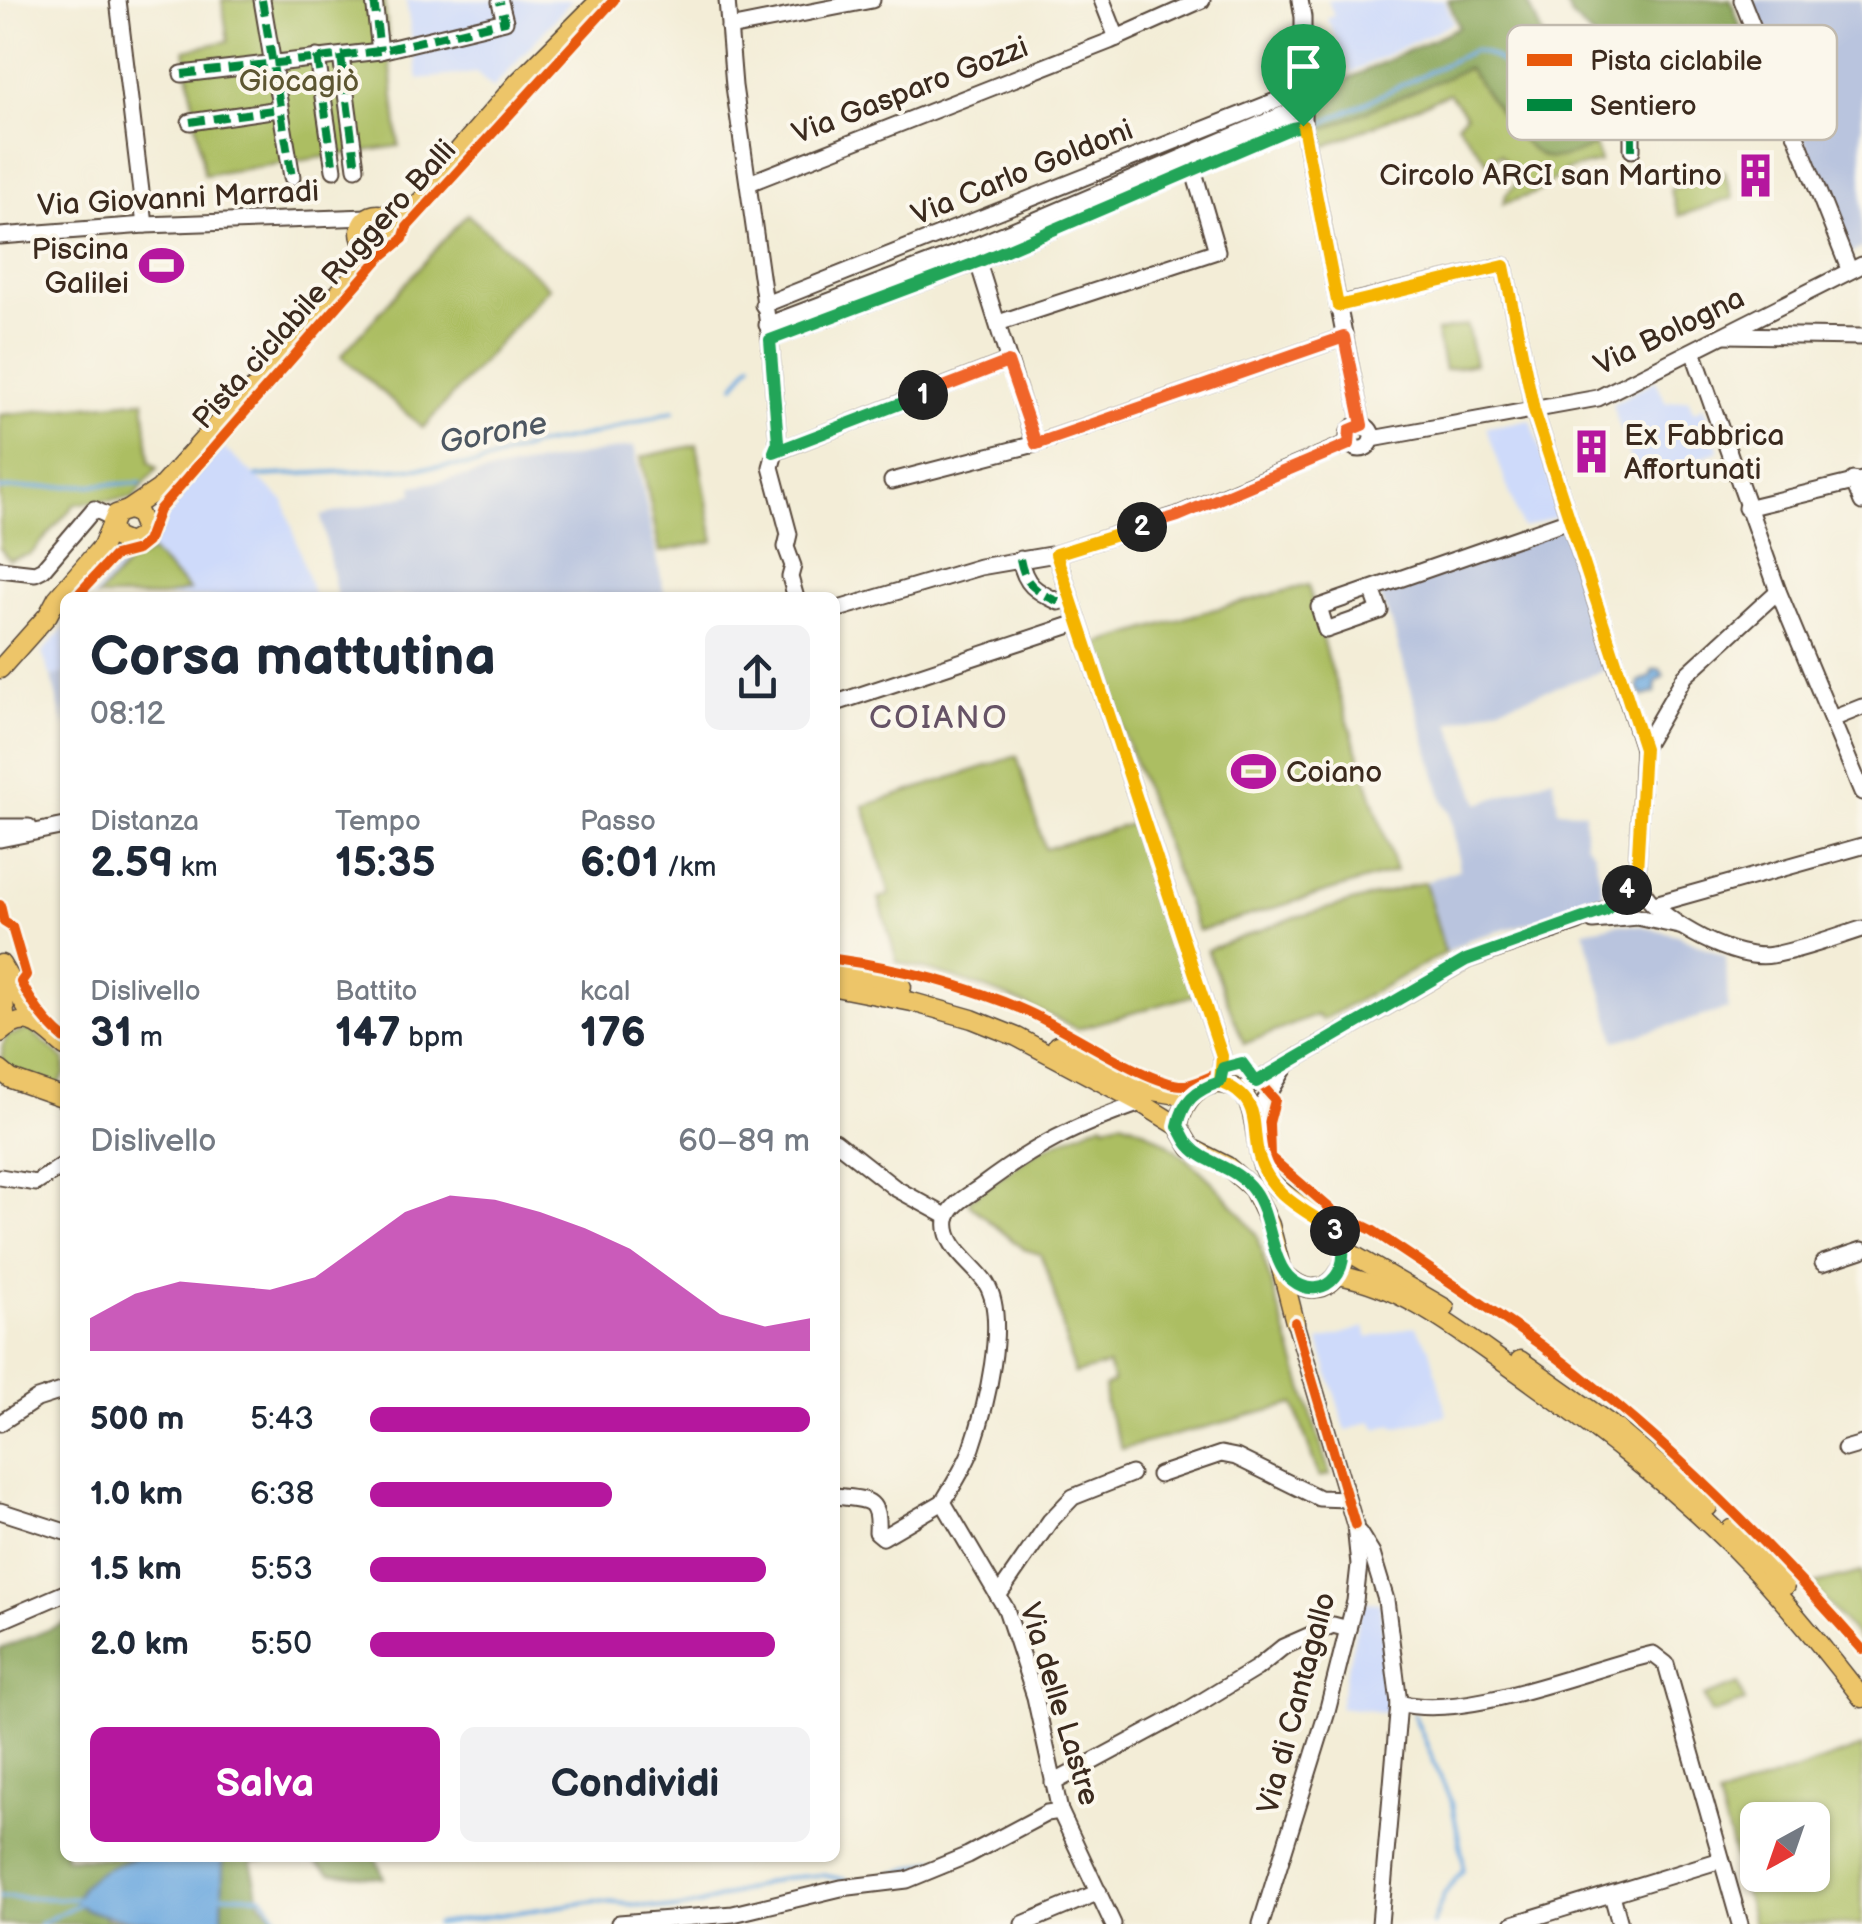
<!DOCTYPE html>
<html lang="it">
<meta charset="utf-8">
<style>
body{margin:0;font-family:"Balsamiq Sans",sans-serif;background:#f2f2f3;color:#1f2937;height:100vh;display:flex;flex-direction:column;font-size:38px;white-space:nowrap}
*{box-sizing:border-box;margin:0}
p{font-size:32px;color:#747a83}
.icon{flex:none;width:55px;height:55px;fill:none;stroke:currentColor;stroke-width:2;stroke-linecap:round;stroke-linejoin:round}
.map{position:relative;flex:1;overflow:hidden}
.panel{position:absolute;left:60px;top:592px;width:780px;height:1270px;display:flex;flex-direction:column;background:#fff;border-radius:15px;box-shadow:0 2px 8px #0004}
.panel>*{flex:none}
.needle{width:65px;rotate:220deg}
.buttons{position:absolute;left:1740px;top:1802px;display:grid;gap:20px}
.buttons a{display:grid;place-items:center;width:90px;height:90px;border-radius:15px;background:#fff;box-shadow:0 2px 8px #0004;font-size:50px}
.pin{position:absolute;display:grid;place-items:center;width:85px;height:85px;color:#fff;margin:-102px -42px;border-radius:50% 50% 50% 0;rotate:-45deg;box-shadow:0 0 10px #0007}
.pin .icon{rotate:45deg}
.km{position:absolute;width:50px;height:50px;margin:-25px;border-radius:50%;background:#222;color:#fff;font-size:28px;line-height:50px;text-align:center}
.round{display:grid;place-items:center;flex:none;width:105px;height:105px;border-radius:15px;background:#f2f2f3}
.summary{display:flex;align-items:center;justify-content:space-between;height:170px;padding:0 30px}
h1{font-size:55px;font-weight:600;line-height:75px}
.metrics{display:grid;grid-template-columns:repeat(3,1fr);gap:15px;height:170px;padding:10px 30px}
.metrics div{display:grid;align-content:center}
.metrics b{font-size:42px;font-weight:600}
.metrics small{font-size:28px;font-weight:400}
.metrics p{font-size:28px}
.chart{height:280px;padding:20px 30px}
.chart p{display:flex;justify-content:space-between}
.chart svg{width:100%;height:180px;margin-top:10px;fill:#b5179e;opacity:.7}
.action{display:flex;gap:20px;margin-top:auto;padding:20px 30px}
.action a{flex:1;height:115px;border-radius:15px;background:#b5179e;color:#fff;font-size:40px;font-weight:600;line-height:115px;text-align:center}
.action a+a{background:#f2f2f3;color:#1f2937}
ul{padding:0 30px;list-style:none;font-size:32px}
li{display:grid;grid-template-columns:160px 120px 1fr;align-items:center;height:75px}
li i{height:25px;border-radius:12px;background:#b5179e}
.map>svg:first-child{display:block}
.built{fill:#cedafa}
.industrial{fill:#b9c4de}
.green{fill:#acbe62;stroke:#747440;stroke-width:2.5;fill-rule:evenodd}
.forest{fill:#89a558;stroke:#62683b;stroke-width:2.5}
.water{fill:#6faadf;stroke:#556a7e;stroke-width:2.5}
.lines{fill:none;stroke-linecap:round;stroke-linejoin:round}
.stream{stroke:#6faadf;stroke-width:4}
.minor-casing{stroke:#57473a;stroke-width:19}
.major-casing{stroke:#57473a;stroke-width:21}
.minor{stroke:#fff;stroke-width:15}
.major{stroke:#edc569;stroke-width:18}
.quiet{stroke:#00873e;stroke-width:8;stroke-dasharray:15 8;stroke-linecap:butt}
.cycleway-casing{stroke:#fbf7ec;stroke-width:16}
.cycleway{stroke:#e8590c;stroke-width:10}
.split-1-casing{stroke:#fff;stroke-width:20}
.split-2-casing{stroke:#fff;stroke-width:20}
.split-3-casing{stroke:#fff;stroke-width:20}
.split-4-casing{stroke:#fff;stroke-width:20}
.split-5-casing{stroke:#fff;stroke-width:20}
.split-1{stroke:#22a559;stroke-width:12}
.split-2{stroke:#f0652b;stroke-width:12}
.split-3{stroke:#f5b400;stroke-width:12}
.split-4{stroke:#22a559;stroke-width:12}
.split-5{stroke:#f5b400;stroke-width:12}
.labels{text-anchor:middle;stroke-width:8;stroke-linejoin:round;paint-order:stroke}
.park-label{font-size:30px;fill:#5d5632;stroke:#fbf7ec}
.street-label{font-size:30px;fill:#3b2a1e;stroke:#fbf7ec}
.poi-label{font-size:30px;fill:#3b2a1e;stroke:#fbf7ec;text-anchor:end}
.water-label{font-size:32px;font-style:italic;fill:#4d5762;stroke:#fbf7ec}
.neighbourhood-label{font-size:32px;letter-spacing:2.5px;fill:#665366;stroke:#fbf7ec}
.key{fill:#fbf7ec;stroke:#c1baae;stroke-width:2.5}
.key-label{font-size:28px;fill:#3b2a1e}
</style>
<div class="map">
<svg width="1862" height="1924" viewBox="0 0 1862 1924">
<rect width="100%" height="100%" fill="#fbf7ec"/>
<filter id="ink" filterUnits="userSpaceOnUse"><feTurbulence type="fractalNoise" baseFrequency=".01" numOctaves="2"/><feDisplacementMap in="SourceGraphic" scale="20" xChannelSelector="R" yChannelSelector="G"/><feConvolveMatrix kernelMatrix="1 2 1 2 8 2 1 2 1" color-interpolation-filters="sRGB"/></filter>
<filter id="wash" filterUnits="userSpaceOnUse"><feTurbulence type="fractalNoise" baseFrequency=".0048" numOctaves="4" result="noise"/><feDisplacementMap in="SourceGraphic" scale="40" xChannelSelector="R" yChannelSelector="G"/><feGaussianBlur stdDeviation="2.25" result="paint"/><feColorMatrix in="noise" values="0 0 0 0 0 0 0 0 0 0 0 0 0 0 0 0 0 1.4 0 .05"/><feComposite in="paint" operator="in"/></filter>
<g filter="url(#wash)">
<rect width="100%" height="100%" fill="#f3edd7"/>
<g class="built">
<polygon points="406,0 572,0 493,88 476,73 418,79"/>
<polygon points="1327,0 1445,0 1453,23 1351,72 1327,19 1334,15"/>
<polygon points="1656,380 1666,403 1688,399 1694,412 1704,406 1719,451 1637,480 1612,404"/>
<polygon points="1531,420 1560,515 1522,528 1486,427"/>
<polygon points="221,446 284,501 314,597 91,598 124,561 151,545 160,516"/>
<polygon points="65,627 65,673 51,677 42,653"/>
<polygon points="1415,1326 1430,1349 1447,1415 1395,1428 1393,1424 1377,1429 1372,1421 1346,1431 1319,1341 1365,1327 1368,1338"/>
<polygon points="1362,1602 1380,1603 1391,1713 1339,1707"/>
</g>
<g class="industrial">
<polygon points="1749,0 1862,0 1862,248 1849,254"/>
<polygon points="634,446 665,597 337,597 321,516 413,494 413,486"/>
<polygon points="1566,527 1612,668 1450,723 1479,804 1553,777 1558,810 1585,812 1585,843 1594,852 1604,898 1572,911 1470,939 1445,953 1425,882 1460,869 1450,813 1443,800 1392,624 1379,593"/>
<polygon points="65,673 65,729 51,677"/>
<polygon points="1618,924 1642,926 1677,935 1726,957 1728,1009 1616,1041 1584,930"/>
</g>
<g class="green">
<polygon points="222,0 384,0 399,146 204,175 185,50 228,41"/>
<path d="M1468 68C1483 88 1524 154 1548 158 1564 160 1581 151 1595 145L1600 162 1567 170 1536 193 1503 204 1506 195 1520 179 1500 154 1488 163 1457 123 1466 115 1449 93 1321 148 1317 132Z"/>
<polygon points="1724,171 1733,198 1679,216 1670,189"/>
<polygon points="467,214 549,287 423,428 341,356"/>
<polygon points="1467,325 1475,364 1444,370 1436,332"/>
<polygon points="144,400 150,462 157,468 133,498 75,504 31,554 9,560 0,548 0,415"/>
<polygon points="697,445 714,541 660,552 641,457"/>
<polygon points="151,552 189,590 162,597 97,597 128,564"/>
<polygon points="1308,585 1325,650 1396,871 1198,931 1091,646 1204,612"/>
<path d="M1017 756 1045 849 1133 823 1195 995 1077 1029C1019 999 961 977 897 962L879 898 890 895 864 806Z"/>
<polygon points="1425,882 1445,953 1322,1020 1317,1015 1244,1044 1207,950 1293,918"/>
<polygon points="29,1029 65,1060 65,1074 56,1087 12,1071 3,1062 2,1047 7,1036"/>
<path d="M1121 1121C1172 1135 1226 1192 1256 1234L1330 1475 1319 1477 1294 1404 1122 1449 1106 1407 1104 1387 1113 1382 1108 1365 1074 1374C1063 1332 1057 1293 1040 1254L1023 1249 969 1204V1200L1037 1151 1103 1122 1105 1125Z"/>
<polygon points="1862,1572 1862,1643 1817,1591 1815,1584"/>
<polygon points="1738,1684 1745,1702 1711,1714 1704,1697"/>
<path d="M1862 1747V1924H1754L1718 1798ZM1758 1820H1812V1875H1758Z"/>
</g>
<g class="forest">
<path d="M1448 0H1527L1576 113 1595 145C1581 151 1564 160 1548 158 1523 154 1484 88 1468 68L1317 132 1313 95 1459 27Z"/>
<polygon points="1564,0 1731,0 1741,28 1616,60 1571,16"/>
<polygon points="65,1623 65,1858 135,1858 107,1869 105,1919 135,1924 0,1924 0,1649"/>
<polygon points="223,1858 277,1858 251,1861 260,1902 282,1924 222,1924"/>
<polygon points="310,1858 376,1858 384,1878 330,1873"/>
</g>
<g class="water">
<polygon points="1660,669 1664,676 1656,682 1655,693 1643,696 1638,689 1639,682 1650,677 1653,670"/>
<path d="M135 1858H223L222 1924C183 1924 104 1924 75 1903 81 1875 110 1867 135 1858Z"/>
</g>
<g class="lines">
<g class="stream">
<polyline points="1776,59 1827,35"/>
<polyline points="1651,110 1749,70"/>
<path d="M1315 127 1474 50C1547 66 1509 157 1601 132"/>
<polyline points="735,385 752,362"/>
<polyline points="257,476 476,465 533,446 594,434 674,411"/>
<polyline points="0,489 141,483"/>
<polyline points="1414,1715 1452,1804 1463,1859 1463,1870 1444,1894 1433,1924"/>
<polyline points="951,1854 978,1842"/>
<polyline points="889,1876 937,1860"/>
<polyline points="222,1895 262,1896 282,1924"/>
<polyline points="0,1897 78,1899"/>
<polyline points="40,1924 78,1904"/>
<polyline points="436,1924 596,1901 676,1909 701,1904 782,1878 823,1875 846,1880"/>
</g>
</g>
</g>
<g filter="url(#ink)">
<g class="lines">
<defs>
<g id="minor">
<polyline points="118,0 145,225"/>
<polyline points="262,0 292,177"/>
<polyline points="374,0 380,51"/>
<polyline points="727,0 734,86 770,339 778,442 771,467 789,534 786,547 793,566 790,577 796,598"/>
<polyline points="1102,0 1117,38"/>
<polyline points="1300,0 1303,17 1303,126 1362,425"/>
<polyline points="1742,0 1849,269"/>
<polyline points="729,28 872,0"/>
<polyline points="341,56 356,168"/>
<polyline points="317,57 334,170"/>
<polyline points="182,74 380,51 505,21 500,2"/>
<polyline points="190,122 279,109"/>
<polyline points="1632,150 1632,132 1645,122 1738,85 1754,94"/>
<polyline points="749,183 1110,41 1202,0"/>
<polyline points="0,236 145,225 368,217"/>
<polyline points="976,256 1035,444 1344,337"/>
<polyline points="763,305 1288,96 1302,93"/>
<polyline points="1338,305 1504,266 1534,410 1643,748"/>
<polyline points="998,323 1217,251 1192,165"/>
<polyline points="767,325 973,247 1303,106"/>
<polyline points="1726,335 1862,337"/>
<polyline points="770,339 977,262 1291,127 1303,126"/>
<polyline points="1693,351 1778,591 1862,792"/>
<circle cx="1360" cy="437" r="12"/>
<polyline points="1372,439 1598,398 1862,265"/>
<polyline points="775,452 1009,361"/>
<polyline points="1853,480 1862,502"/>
<polyline points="892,481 1035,444"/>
<polyline points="1746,508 1862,480"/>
<polyline points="1056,554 1222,1056 1220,1082"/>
<path d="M1020 559C1025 585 1035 591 1059 602L1069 599"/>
<polyline points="0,569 35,573 43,569 94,509 113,518"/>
<polyline points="1372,589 1380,611 1326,630 1319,607 1569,520"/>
<polyline points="835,610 980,567 1056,554 1178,515 1349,443"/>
<polyline points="836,703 1077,623"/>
<polyline points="1832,719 1862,707"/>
<polyline points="0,827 29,827"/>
<polyline points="0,839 65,826"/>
<path d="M1637 871C1639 878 1640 887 1644 893 1663 923 1737 962 1772 955 1802 950 1833 938 1862 929"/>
<polyline points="1655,904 1862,846"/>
<polyline points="1593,921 1637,917 1679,926"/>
<polyline points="1240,1091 1467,960 1578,922 1614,905 1637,871 1643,748 1685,676 1778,591"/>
<polyline points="1254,1119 1287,1064"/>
<polyline points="835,1141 895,1188 948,1217"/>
<polyline points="0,1177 36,1183 65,1164"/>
<polyline points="1823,1263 1862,1250"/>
<polyline points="0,1423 37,1399 65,1390"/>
<polyline points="1845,1449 1862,1444"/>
<polyline points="1159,1475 1221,1454 1236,1457 1319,1498 1347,1499"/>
<path d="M835 1496C867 1500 879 1496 877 1532L883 1537 943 1502"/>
<polyline points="0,1511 65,1532"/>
<polyline points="1359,1533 1372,1554 1386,1600 1399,1703 1380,1924"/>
<polyline points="998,1596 1050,1521 1073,1497 1131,1474"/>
<polyline points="0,1621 65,1593"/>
<path d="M1399 1703C1465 1721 1584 1670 1653 1654L1666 1664 1740 1924"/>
<polyline points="1053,1783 1183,1713 1257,1668 1283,1647 1333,1625 1348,1629"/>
<polyline points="1612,1895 1620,1924"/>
<polyline points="619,1923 733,1914 841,1888 907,1880 968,1855 1047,1813 1060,1811"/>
<polyline points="1023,1924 1099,1892"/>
<path d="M1113 1924 1060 1811 1035 1697 1006 1609 943 1502C953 1485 965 1467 972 1448 985 1410 1009 1319 986 1283 974 1264 943 1247 947 1220 950 1205 968 1196 979 1188 1036 1145 1074 1126 1141 1103"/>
<polyline points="1261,1924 1327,1712 1355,1601 1359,1565 1355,1525 1295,1322"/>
<polyline points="1513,1924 1721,1860"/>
</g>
<g id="major">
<circle cx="378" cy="232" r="18"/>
<path d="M394 224C418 207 446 177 459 150L518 82 600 0"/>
<polyline points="128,510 159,489 236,403 260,384 367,260 372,249"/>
<polyline points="0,669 48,615 57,598 102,546 116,514 128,510 138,513 144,526 141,536 129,543 115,537 111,527"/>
<polyline points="1,964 27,1009 40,1024"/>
<polyline points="2,973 6,1027"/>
<polyline points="835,973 902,987"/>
<polyline points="835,987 912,1002 972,1019 1017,1037 1141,1103 1178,1126 1191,1148 1227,1166 1253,1189 1270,1225 1295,1322"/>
<path d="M0 1033C29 1008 43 1029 65 1047"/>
<polyline points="1057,1045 1142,1089 1190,1097"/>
<polyline points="0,1070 11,1079 65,1098"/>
<path d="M1178 1126C1183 1099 1209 1071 1238 1090 1260 1104 1252 1151 1267 1176 1286 1206 1365 1229 1340 1271 1335 1280 1326 1288 1316 1288 1302 1290 1292 1280 1282 1272"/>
<polyline points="1345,1250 1445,1308"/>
<path d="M1338 1275C1404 1287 1456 1329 1510 1367 1589 1423 1665 1480 1734 1548 1781 1595 1822 1646 1862 1698"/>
<polyline points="1520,1360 1617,1429 1708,1507"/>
<polyline points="1731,1529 1785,1586"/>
</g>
</defs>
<use href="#minor" class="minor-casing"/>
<use href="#major" class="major-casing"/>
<use href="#minor" class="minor"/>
<use href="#major" class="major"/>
<g class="quiet">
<polyline points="262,0 292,177"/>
<polyline points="374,0 380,51"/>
<polyline points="341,56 356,168"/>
<polyline points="317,57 334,170"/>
<polyline points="182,74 380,51 505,21 500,2"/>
<polyline points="190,122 279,109"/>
<polyline points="1632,150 1632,132 1645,122 1738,85 1754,94"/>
<path d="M1020 559C1025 585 1035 591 1059 602L1069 599"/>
</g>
<defs>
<g id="cycleway">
<polyline points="75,598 114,556 137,550 147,542 159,510 380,258 403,239 407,227 614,0"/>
<path d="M0 905 4 922 12 927 26 975 21 982C32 1004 45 1023 65 1039"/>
<path d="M835 959C901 968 965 985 1026 1011 1064 1027 1151 1087 1185 1085 1198 1085 1226 1068 1242 1063L1275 1100 1269 1123 1270 1157 1333 1211 1372 1230C1447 1281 1526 1330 1596 1388 1693 1466 1780 1556 1862 1649"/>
<polyline points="1295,1322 1355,1525"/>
</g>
</defs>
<use href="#cycleway" class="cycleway-casing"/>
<use href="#cycleway" class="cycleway"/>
</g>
</g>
<g class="lines" filter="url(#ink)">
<defs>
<polyline id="split-1" points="923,395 774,452 778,442 770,340 978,262 1292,128 1303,126"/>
<polyline id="split-2" points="923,395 1008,362 1036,444 1344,337 1362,425 1350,430 1349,444 1178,516 1142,527"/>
<path id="split-3" d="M1142 527 1056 554 1222 1056 1220 1082C1272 1103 1243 1136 1267 1175 1282 1201 1312 1214 1335 1231"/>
<path id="split-4" d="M1335 1231C1359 1261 1326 1307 1292 1280 1270 1263 1272 1215 1253 1190 1236 1166 1205 1164 1190 1146 1185 1141 1182 1132 1178 1126 1183 1101 1195 1090 1220 1082L1223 1068 1242 1063 1256 1082 1466 960 1606 910 1627 890"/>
<polyline id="split-5" points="1303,126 1338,306 1504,266 1534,410 1644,748 1637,871 1627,890"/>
</defs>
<use href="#split-1" class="split-1-casing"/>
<use href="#split-2" class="split-2-casing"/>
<use href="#split-3" class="split-3-casing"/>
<use href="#split-4" class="split-4-casing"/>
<use href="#split-5" class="split-5-casing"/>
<use href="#split-1" class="split-1"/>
<use href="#split-2" class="split-2"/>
<use href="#split-3" class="split-3"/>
<use href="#split-4" class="split-4"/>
<use href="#split-5" class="split-5"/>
</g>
<defs>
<symbol id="building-bare" viewBox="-9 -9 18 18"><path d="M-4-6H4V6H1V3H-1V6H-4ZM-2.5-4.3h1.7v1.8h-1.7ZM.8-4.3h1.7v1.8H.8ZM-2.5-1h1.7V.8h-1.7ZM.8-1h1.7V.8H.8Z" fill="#b5179e" stroke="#fbf7ec" stroke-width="2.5" paint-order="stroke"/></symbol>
<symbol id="stadium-bare" viewBox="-9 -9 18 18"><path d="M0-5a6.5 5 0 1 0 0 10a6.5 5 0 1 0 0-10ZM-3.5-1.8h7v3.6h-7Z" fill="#b5179e" stroke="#fbf7ec" stroke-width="2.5" paint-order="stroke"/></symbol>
</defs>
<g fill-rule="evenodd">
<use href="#building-bare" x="1724" y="144" width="63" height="63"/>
<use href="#stadium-bare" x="130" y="234" width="63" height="63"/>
<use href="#building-bare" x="1560" y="420" width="63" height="63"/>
<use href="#stadium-bare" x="1222" y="740" width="63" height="63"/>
</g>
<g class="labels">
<g class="park-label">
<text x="299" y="91">Giocagiò</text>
</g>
<g class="street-label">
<text transform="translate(910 90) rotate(-21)" y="10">Via Gasparo Gozzi</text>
<text transform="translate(1022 172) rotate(-22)" y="10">Via Carlo Goldoni</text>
<text transform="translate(178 198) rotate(-3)" y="10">Via Giovanni Marradi</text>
<text transform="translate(324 284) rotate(-48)" y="10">Pista ciclabile Ruggero Balli</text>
<text transform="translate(1669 331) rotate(-26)" y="10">Via Bologna</text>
<text transform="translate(1296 1703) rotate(-75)" y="10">Via di Cantagallo</text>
<text transform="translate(1060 1704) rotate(73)" y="10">Via delle Lastre</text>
</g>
<g class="poi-label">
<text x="1722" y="185">Circolo ARCI san Martino</text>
<text x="129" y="259">Piscina<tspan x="129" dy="34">Galilei</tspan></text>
<text x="1624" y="445" text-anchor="start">Ex Fabbrica<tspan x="1624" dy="34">Affortunati</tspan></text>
<text x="1286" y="782" text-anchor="start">Coiano</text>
</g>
<g class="water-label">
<text transform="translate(493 432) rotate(-11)" y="11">Gorone</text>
</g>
<g class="neighbourhood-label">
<text x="939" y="728">COIANO</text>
</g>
</g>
<rect x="1507" y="25" width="330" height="115" rx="15" class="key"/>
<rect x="1527" y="54" width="45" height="12" fill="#e8590c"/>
<rect x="1527" y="99" width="45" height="12" fill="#00873e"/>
<g class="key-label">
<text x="1590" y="70">Pista ciclabile</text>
<text x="1590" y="115">Sentiero</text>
</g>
</svg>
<div class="buttons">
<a><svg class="needle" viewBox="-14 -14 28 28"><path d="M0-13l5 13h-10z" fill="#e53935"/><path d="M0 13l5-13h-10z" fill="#747a83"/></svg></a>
</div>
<div class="pin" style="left:1303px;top:126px;background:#1e9e55"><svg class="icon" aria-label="arrive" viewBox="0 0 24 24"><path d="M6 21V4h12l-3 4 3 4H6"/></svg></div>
<b class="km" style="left:923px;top:395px">1</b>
<b class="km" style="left:1142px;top:527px">2</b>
<b class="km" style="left:1335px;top:1231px">3</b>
<b class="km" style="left:1627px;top:890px">4</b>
<section class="panel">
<div class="summary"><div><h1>Corsa mattutina</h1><p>08:12</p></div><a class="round"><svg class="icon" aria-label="share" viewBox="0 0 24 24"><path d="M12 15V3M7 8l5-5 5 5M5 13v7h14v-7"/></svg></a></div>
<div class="metrics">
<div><p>Distanza</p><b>2.59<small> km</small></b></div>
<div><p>Tempo</p><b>15:35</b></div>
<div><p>Passo</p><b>6:01<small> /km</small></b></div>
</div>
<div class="metrics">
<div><p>Dislivello</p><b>31<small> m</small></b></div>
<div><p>Battito</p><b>147<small> bpm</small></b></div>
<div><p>kcal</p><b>176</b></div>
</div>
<div class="chart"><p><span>Dislivello</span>60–89 m</p>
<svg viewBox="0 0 160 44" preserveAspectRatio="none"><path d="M0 44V36L10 30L20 27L30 28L40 29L50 26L60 18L70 10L80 6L90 7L100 10L110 14L120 19L130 27L140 35L150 38L160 36V44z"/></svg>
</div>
<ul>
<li><b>500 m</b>5:43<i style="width:100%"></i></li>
<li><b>1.0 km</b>6:38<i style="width:55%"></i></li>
<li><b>1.5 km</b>5:53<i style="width:90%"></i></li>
<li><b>2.0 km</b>5:50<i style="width:92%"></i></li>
</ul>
<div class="action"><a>Salva</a><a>Condividi</a></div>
</section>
</div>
